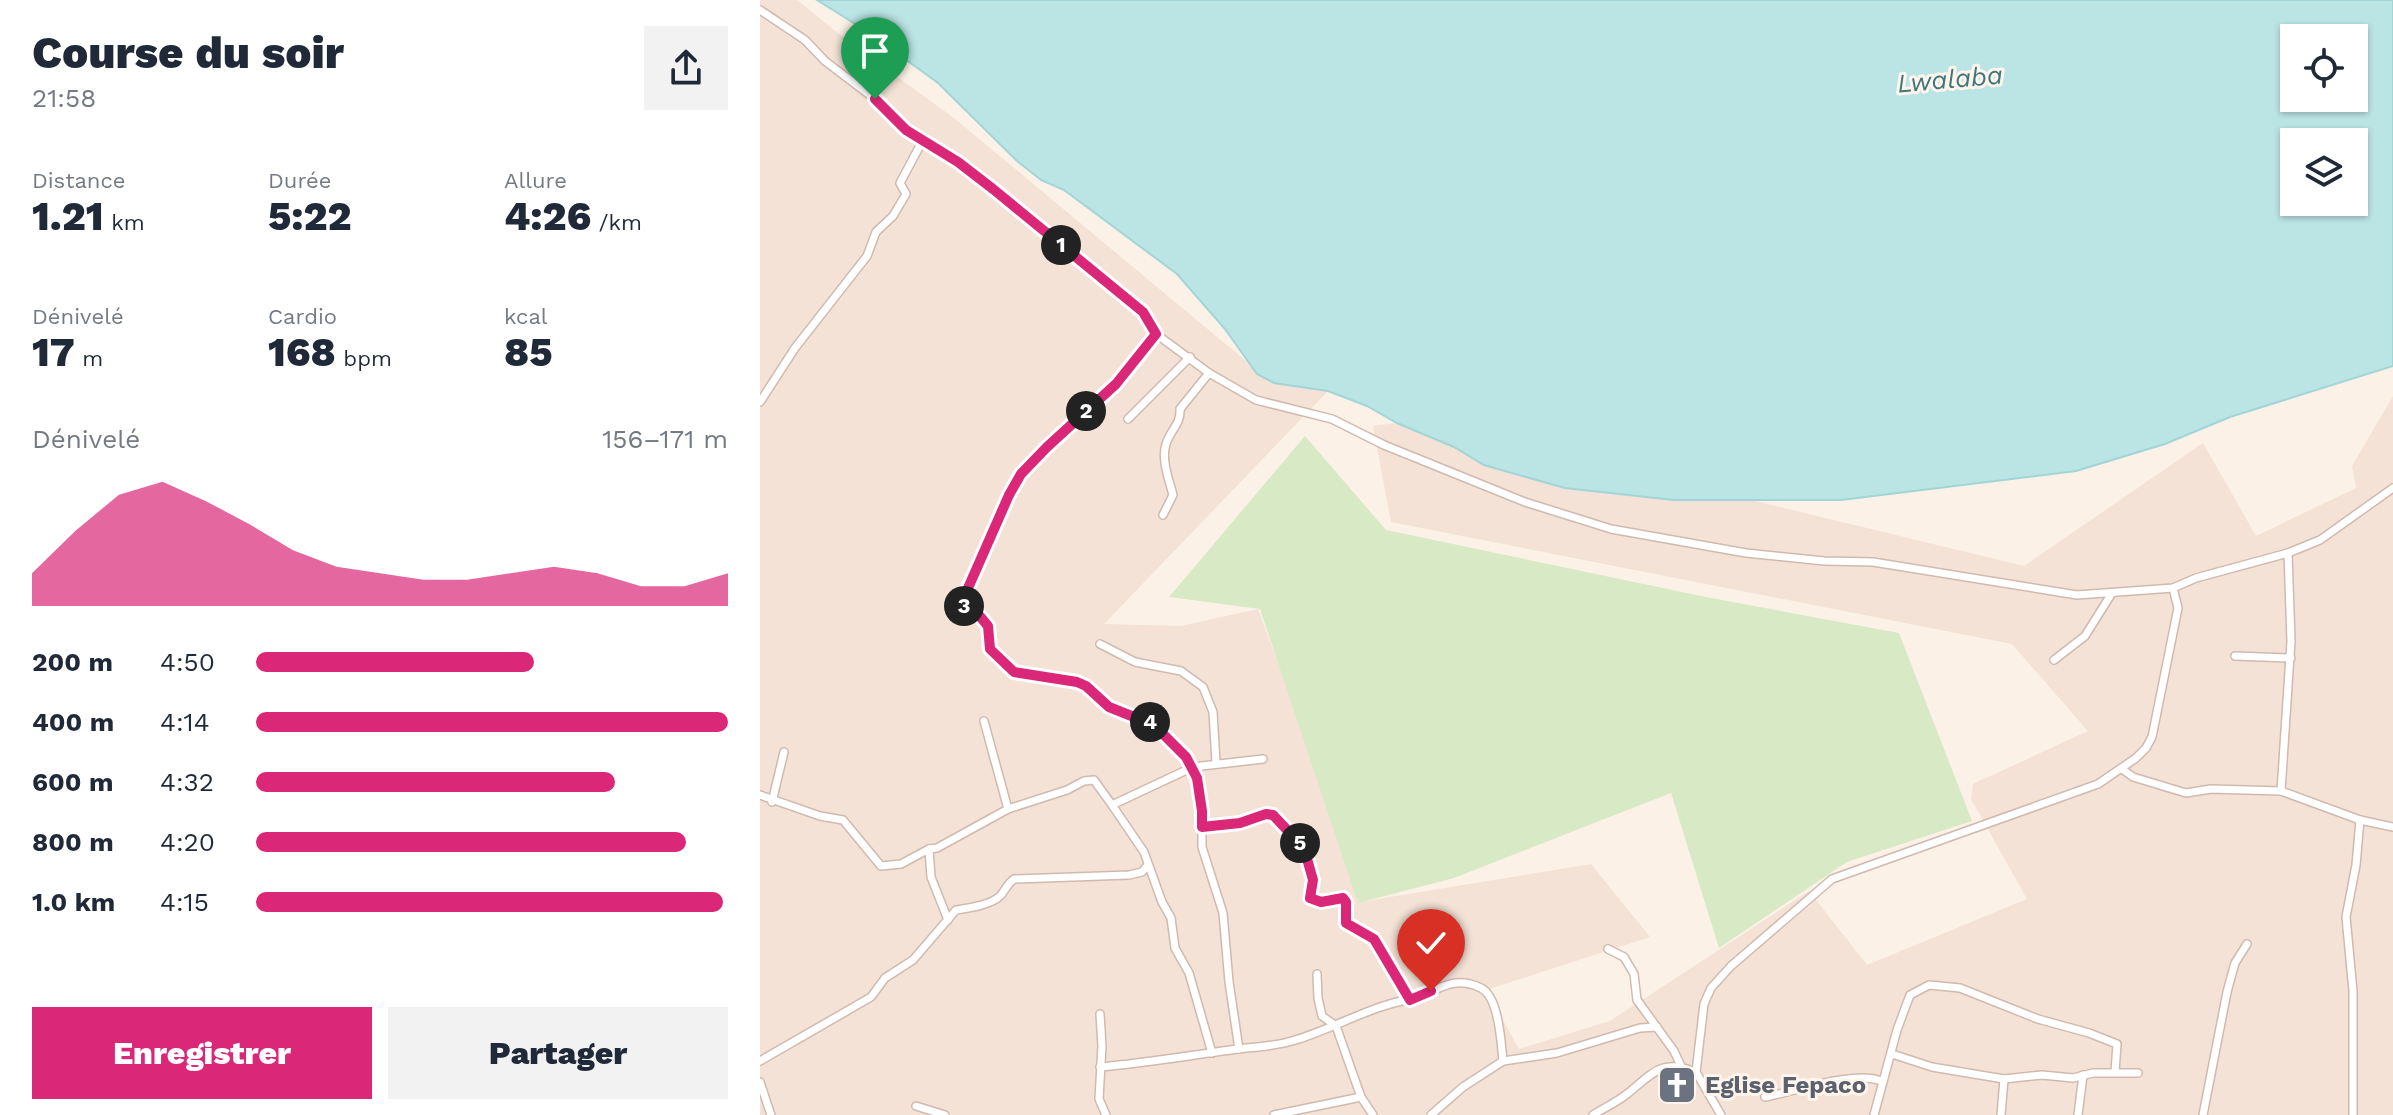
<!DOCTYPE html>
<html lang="fr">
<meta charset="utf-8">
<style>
body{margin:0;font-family:"Work Sans",sans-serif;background:#f2f2f3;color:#1f2937;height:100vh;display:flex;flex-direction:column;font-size:30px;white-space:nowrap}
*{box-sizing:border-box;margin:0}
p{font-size:26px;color:#747a83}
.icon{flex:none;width:44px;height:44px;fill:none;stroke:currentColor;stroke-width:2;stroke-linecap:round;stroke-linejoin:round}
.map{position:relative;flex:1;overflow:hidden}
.sheet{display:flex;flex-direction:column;background:#fff;width:760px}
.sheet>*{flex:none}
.controls{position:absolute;left:1520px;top:24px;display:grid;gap:16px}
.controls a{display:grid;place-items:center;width:88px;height:88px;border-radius:0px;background:#fff;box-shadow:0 2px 6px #0004;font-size:40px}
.pin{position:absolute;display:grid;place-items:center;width:68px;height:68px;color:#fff;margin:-82px -34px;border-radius:50% 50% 50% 0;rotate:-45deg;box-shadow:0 0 8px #0007}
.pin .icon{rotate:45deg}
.km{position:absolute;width:40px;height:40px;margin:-20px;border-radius:50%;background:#222;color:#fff;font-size:22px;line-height:40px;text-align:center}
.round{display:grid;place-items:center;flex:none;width:84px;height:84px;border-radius:0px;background:#f2f2f3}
.overview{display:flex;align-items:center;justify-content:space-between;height:136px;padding:0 32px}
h1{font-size:44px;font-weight:800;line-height:60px}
.metrics{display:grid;grid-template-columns:repeat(3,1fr);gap:12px;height:136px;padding:8px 32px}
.metrics div{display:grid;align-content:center}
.metrics b{font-size:40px;font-weight:800}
.metrics small{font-size:22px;font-weight:400}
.metrics p{font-size:22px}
.chart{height:224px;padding:16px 32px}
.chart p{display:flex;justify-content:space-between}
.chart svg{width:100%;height:144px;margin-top:8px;fill:#db2777;opacity:.7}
.primary-button{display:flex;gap:16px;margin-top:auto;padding:16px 32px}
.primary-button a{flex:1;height:92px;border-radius:0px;background:#db2777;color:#fff;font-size:32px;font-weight:800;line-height:92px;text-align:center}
.primary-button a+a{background:#f2f2f3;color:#1f2937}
ul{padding:0 32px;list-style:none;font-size:26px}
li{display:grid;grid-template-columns:128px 96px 1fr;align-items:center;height:60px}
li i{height:20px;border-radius:10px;background:#db2777}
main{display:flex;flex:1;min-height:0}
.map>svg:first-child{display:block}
.residential{fill:#f3e2d5}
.green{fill:#d8eac5}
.water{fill:#bbe4e5;stroke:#a1d5d7;stroke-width:2;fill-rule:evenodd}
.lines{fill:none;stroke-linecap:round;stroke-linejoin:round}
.street-casing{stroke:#d0baaf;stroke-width:10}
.street{stroke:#fff;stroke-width:7}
.route-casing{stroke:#fff;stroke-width:16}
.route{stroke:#db2777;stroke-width:10}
.labels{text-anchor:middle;stroke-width:6;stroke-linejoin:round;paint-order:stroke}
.worship-label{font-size:24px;font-weight:bold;fill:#5b616d;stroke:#fff5ed;text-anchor:start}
.water-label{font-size:26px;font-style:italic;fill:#3f777a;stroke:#fff5ed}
</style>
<main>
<section class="sheet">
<div class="overview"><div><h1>Course du soir</h1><p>21:58</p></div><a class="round"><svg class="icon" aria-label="share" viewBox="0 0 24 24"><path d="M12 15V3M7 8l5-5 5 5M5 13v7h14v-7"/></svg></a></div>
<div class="metrics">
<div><p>Distance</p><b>1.21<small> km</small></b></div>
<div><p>Durée</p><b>5:22</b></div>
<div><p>Allure</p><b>4:26<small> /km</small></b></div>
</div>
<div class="metrics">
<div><p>Dénivelé</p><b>17<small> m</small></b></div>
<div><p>Cardio</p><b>168<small> bpm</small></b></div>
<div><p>kcal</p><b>85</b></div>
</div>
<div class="chart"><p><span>Dénivelé</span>156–171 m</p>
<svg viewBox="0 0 160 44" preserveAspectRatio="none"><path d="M0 44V34L10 21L20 10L30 6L40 12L50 19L60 27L70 32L80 34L90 36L100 36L110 34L120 32L130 34L140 38L150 38L160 34V44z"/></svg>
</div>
<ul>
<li><b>200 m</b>4:50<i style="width:59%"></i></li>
<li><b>400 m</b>4:14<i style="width:100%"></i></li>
<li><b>600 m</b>4:32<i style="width:76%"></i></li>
<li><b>800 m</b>4:20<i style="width:91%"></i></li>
<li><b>1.0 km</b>4:15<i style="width:99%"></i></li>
</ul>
<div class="primary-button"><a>Enregistrer</a><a>Partager</a></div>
</section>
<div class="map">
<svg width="1633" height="1115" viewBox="0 0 1633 1115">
<rect width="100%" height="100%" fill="#fcf1e6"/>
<polygon class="residential" points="0,0 37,0 89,42 194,118 486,361 497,374 514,383 568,391 344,624 421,626 498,609 545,736 599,902 831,864 890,937 726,990 759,1049 850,1021 1049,891 1107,965 1267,899 1211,799 1213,784 1328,731 1252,644 631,522 613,426 637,423 694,447 724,465 914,500 995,501 1264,566 1443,443 1496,536 1596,488 1592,466 1633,396 1633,1115 0,1115"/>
<polygon class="green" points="545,436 626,530 946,597 1139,633 1212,821 1087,862 959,948 911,793 694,878 598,903 500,609 409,597"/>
<path class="water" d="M57 0H1633V366L1470 417 1405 444 1316 471 1081 500H914L805 488 724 465 694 447 637 423 607 406 568 391 514 383 497 374 465 329 417 274 304 190 281 180 257 161 178 83 108 32ZM1534 38H1594V98H1534ZM1534 142H1594V202H1534Z"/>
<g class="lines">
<defs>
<g id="street">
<polyline points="0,10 45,40 65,61 115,99 146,130 198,162 233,189 383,312 396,334 449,373 496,400 572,419 624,445 765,502 851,529 986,553 1064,561 1113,562 1317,595 1413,588 1436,578 1528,553 1560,540 1633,488"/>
<path d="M396 334 356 384 287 447 259 477 201 604C231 621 224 619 230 649L254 672 317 682 326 686 349 707 394 725 433 767 442 811V847L463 913 469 982 479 1049"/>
<polyline points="0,402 35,348 107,256 116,232 133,216 146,194 140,183 163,140"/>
<polyline points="368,419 430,357"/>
<path d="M403 515 413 495C409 480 401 459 406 444 411 429 421 424 420 409L449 373"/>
<polyline points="340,644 375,662 421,671 443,687 453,712 456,763"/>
<polyline points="1475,656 1531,658"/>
<polyline points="1294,660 1325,636 1352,593"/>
<polyline points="224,721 248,809"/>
<polyline points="1362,769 1373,777 1426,793 1451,789 1521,791 1600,820 1633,827"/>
<polyline points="1521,791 1531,641 1528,553"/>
<polyline points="0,795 60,816 83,820 121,866 141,864 169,849 177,848 248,809 307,790 324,781 334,780 352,805 433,767 503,759"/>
<polyline points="12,802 24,752"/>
<polyline points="352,805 384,852 402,902 411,918 415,948 429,973 452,1053"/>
<polyline points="442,827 480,823 506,814 513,815 544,848 553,880 550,898 561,902 583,898 586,902 586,923 614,939 650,1000"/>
<polyline points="169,849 171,877 188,920"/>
<polyline points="848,949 864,957 874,974 877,1000 914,1051 921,1066"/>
<polyline points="557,974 558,998 562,1016 576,1026 601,1097 613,1115"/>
<polyline points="340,1014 342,1046 339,1099 346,1115"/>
<polyline points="1132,1054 1172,1067 1244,1079 1282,1075 1313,1078 1333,1073 1378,1073"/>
<path d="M0 1061 111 997 125 978 153 960 196 910C209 908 232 905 241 895 246 889 247 884 254 879L369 875 382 872 387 866"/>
<path d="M340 1067C386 1063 432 1055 478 1049 496 1047 515 1046 532 1041 571 1030 606 1008 646 1000 675 995 689 973 721 988 739 997 741 1042 743 1061"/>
<polyline points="0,1082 11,1115"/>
<path d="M1005 1097C1033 1092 1098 1069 1123 1082"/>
<polyline points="156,1106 185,1115"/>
<polyline points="514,1115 601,1097"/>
<polyline points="671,1115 703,1087 743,1061 797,1053 880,1028 897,1027"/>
<path d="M833 1115C844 1108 857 1102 867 1094 893 1073 902 1058 936 1072"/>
<polyline points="961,1115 936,1072 944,1004 951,988 971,966 1072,879 1338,784 1376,758 1386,748 1392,737 1418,608 1413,588"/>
<polyline points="1114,1115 1137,1030 1150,995 1169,985 1200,988 1278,1019 1329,1033 1357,1044 1355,1072"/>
<polyline points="1241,1115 1244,1079"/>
<polyline points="1318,1115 1323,1075"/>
<polyline points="1443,1115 1467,992 1475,963 1487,944"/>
<polyline points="1593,1115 1593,991 1586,917 1596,865 1600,820"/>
</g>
</defs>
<use href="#street" class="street-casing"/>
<use href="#street" class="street"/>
</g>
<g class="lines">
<defs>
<polyline id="route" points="115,99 146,130 198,162 233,189 383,312 396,334 356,384 287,447 261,474 249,495 201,604 218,614 228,626 230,649 254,672 317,682 326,686 349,707 394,725 426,757 437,778 442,811 442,827 480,823 506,814 513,815 544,848 553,880 550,898 561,902 583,898 586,902 586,923 614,939 650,1000 671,991"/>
</defs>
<use href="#route" class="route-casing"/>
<use href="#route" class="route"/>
</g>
<defs>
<symbol id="church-square" viewBox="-11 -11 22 22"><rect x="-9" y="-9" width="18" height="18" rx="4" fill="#6b7280" stroke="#fff5ed"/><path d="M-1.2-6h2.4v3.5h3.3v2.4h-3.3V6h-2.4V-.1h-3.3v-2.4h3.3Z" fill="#fff"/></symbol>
</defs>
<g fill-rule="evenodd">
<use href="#church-square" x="895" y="1063" width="44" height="44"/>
</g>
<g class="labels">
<g class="worship-label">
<text x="945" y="1093">Eglise Fepaco</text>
</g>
<g class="water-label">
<text transform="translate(1190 79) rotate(-5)" y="9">Lwalaba</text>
</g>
</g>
</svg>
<div class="controls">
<a><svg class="icon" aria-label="locate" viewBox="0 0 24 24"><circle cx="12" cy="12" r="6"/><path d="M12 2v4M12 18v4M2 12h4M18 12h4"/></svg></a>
<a><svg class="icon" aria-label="layers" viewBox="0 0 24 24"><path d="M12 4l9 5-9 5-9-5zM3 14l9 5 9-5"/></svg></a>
</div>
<div class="pin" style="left:115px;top:99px;background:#1e9e55"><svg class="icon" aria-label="arrive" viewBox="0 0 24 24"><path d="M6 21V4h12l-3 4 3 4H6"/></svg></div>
<div class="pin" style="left:671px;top:991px;background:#d93025"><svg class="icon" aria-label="check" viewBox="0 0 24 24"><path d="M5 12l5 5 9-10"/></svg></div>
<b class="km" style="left:301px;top:245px">1</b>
<b class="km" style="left:326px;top:411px">2</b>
<b class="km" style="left:204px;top:606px">3</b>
<b class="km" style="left:390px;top:722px">4</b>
<b class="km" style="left:540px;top:843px">5</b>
</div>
</main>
